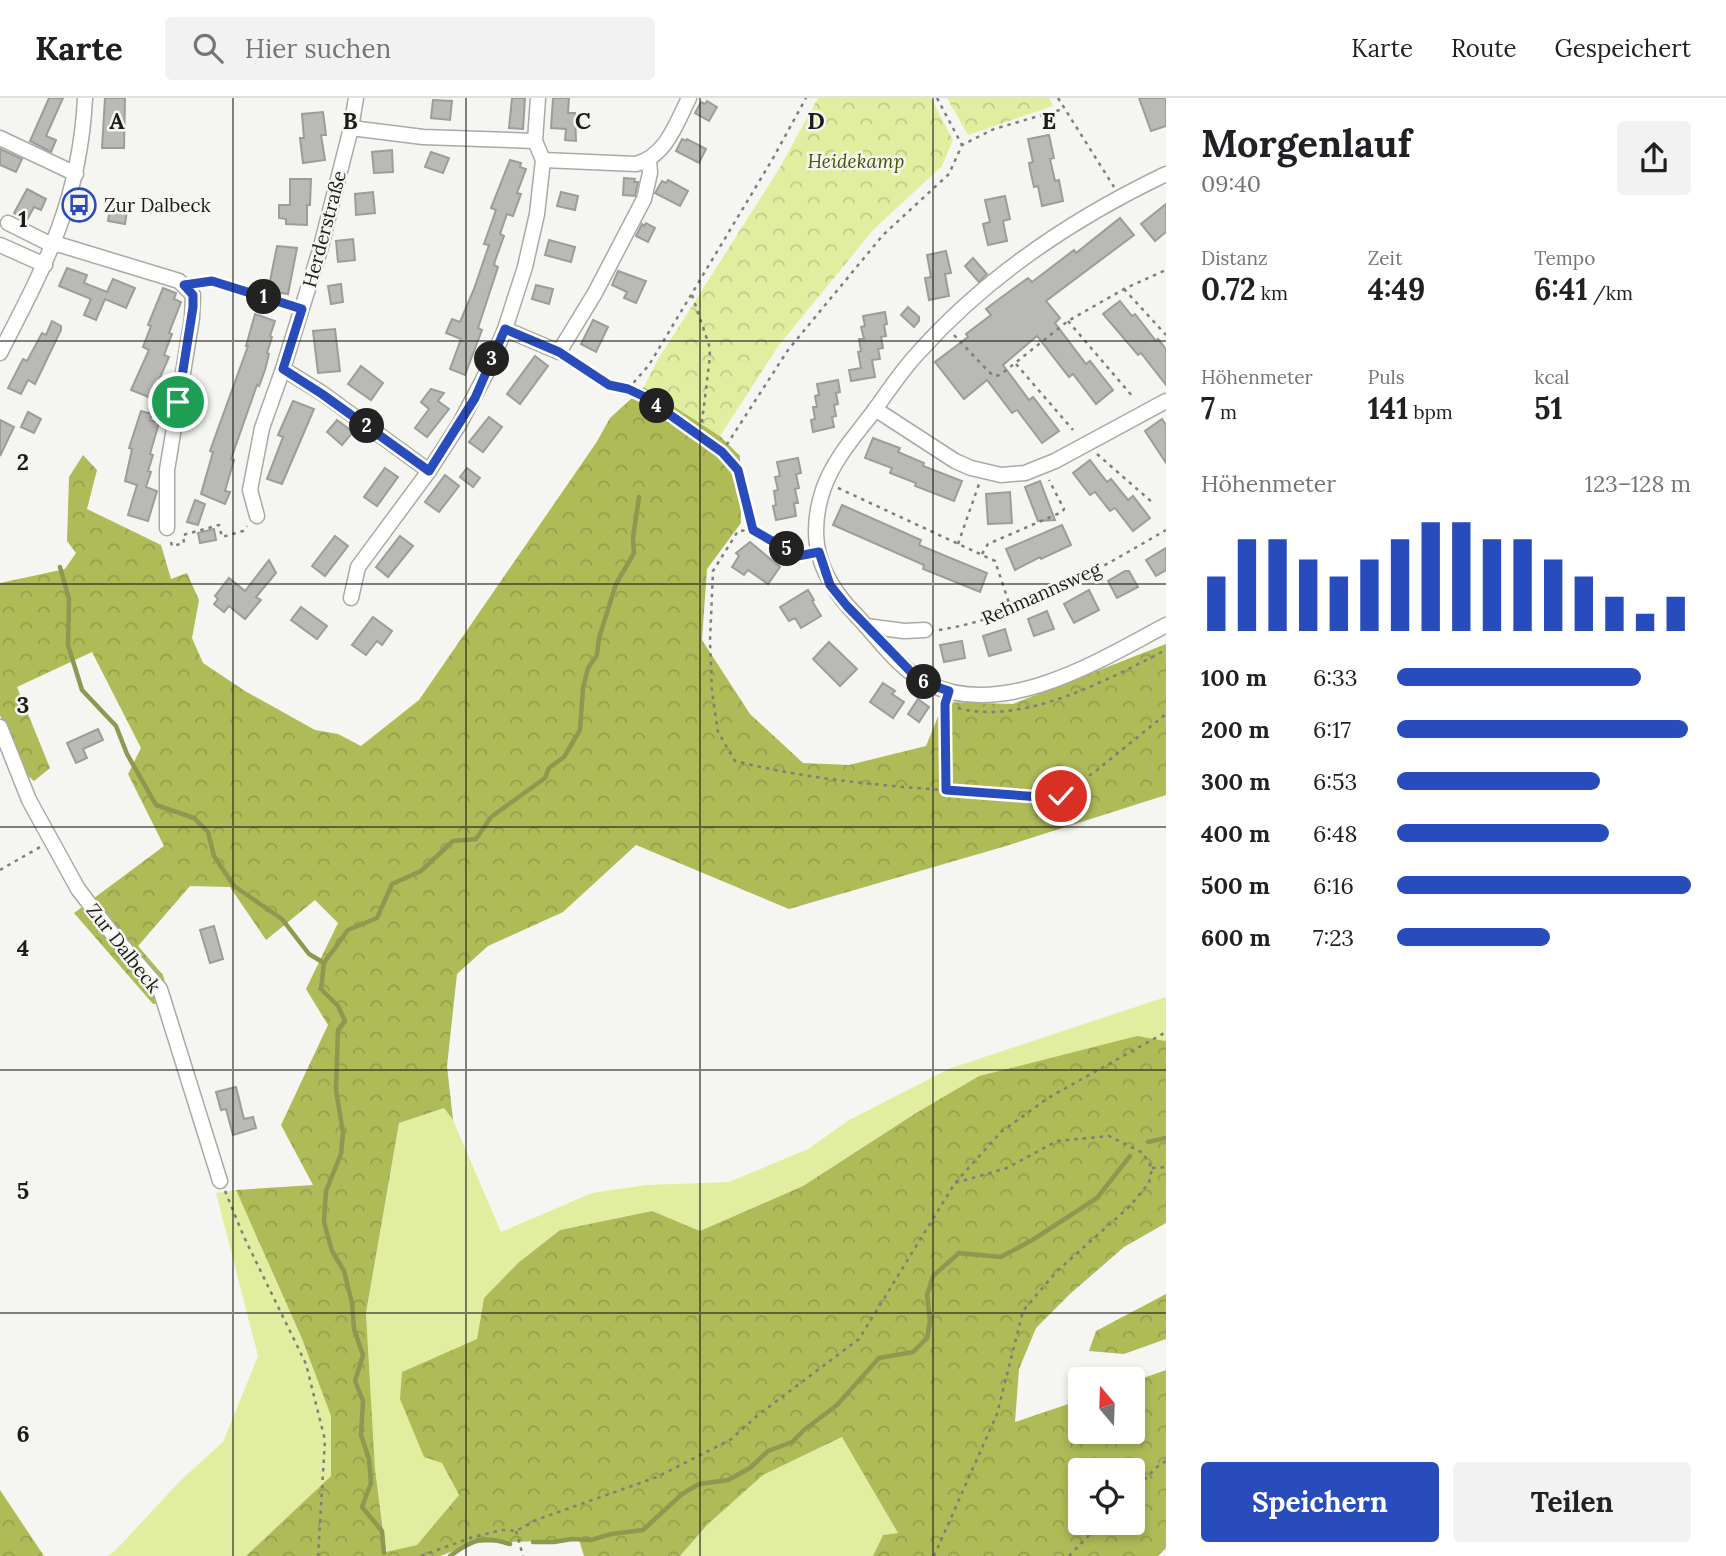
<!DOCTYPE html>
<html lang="de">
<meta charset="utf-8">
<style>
body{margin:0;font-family:Lora,serif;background:#f2f2f2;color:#202124;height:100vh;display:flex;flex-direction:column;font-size:26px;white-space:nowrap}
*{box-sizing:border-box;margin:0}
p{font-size:23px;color:#757577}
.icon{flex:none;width:38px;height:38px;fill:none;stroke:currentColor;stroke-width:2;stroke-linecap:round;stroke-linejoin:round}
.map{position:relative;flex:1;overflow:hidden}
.details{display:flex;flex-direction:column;background:#fff;width:560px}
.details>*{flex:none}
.needle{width:46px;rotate:341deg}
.buttons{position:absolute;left:1068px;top:1269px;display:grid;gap:14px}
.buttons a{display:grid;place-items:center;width:77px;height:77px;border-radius:7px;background:#fff;box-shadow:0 4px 10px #0003;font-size:35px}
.pin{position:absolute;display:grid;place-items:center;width:60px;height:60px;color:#fff;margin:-30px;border:4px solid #fff;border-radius:50%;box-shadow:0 2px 7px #0007}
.km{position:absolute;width:35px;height:35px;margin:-18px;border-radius:50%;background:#222;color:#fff;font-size:19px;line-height:35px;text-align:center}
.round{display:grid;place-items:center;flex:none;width:74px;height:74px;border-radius:7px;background:#f2f2f2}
.headline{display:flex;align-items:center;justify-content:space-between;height:119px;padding:0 35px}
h1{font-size:38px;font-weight:700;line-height:52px}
.metrics{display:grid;grid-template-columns:repeat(3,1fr);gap:10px;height:119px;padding:7px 35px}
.metrics div{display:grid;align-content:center}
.metrics b{font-size:30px;font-weight:700}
.metrics small{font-size:19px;font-weight:400}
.metrics p{font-size:19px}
.chart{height:196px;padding:14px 35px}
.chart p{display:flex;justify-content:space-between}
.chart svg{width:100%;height:126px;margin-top:7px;stroke:#284cbb;stroke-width:6}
.action{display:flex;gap:14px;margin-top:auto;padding:14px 35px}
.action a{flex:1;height:80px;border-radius:7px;background:#284cbb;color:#fff;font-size:28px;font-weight:700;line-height:80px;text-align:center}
.action a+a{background:#f2f2f2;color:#202124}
ul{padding:0 35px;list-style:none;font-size:23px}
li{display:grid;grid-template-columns:112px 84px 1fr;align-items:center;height:52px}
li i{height:18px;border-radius:9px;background:#284cbb}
header{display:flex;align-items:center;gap:42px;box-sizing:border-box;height:98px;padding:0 35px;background:#fff;border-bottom:2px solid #e0e0e0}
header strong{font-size:33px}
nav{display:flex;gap:38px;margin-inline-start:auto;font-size:24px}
.search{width:490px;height:63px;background:#f2f2f2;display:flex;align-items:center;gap:18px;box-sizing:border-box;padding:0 24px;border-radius:7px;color:#757577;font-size:26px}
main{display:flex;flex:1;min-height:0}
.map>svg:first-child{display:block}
.green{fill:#e1ee9f}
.forest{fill:url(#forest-crowns);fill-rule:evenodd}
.park{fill:url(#park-crowns)}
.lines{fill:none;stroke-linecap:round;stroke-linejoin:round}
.stream{stroke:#8e9851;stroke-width:4.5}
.building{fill:#b9bab5;stroke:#9c9d98;stroke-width:2}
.minor-casing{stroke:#a9aaa5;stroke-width:17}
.path{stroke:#7e7e7b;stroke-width:2.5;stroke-dasharray:3.5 5;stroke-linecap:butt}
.minor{stroke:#fff;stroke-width:14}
.route-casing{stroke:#fff;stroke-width:14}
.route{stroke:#284cbb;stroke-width:9}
.grid{fill:none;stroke:#1b1b19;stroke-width:2;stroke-opacity:0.55}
.labels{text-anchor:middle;stroke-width:5;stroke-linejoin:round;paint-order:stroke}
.park-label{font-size:19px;font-style:italic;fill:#4b5203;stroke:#f5f6f1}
.poi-label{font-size:19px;fill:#1b1b19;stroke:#f5f6f1;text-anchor:start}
.street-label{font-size:19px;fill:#1b1b19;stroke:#f5f6f1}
.grid-label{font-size:23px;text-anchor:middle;font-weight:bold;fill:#1b1b19;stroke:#f5f6f1;stroke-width:5;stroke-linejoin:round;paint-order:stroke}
</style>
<header>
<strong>Karte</strong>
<div class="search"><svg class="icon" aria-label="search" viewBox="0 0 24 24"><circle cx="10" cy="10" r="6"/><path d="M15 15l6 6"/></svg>Hier suchen</div>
<nav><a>Karte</a><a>Route</a><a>Gespeichert</a></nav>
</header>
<main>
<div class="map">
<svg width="1166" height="1458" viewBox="0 0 1166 1458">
<defs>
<pattern id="forest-crowns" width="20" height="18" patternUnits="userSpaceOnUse" patternTransform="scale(1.75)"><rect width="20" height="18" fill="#aebb57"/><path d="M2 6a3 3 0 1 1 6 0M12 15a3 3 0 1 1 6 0" fill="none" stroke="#95a04b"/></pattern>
<pattern id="park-crowns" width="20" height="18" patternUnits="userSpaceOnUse" patternTransform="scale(1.75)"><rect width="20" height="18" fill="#e1ee9f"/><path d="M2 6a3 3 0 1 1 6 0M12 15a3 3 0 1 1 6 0" fill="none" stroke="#c0cc88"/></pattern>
</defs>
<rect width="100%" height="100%" fill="#f5f6f1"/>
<g class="green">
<polygon points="1166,899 1166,943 1137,939 979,978 916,1015 803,1088 700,1133 651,1113 560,1132 518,1165 484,1200 477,1241 402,1274 442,1364 459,1397 417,1447 387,1454 375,1371 366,1215 399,1025 444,1010 453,1022 501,1134 592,1095 646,1087 729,1084 808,1051 849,1022 951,970"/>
<polygon points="236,1092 302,1242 331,1318 331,1378 246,1458 107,1458 115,1453 181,1382 223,1344 258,1258 216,1095"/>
<polygon points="843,1339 898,1435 883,1437 873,1458 680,1458 707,1427 763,1377"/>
</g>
<g class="forest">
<path d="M644 289 720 338 740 358 741 425 707 471 702 542 750 616 803 665 849 667 926 648 944 604 1013 606 1166 546V697L1006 748 789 811 636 747 563 814 488 848 457 876 447 968 453 1022 444 1010 399 1025 366 1215 375 1371 386 1454 417 1447 459 1397 442 1365 424 1359 400 1301 402 1274 477 1241 484 1200 518 1165 560 1132 652 1113 700 1133 803 1088 916 1015 979 978 1137 938 1166 943V1125L1124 1149 1070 1196 1036 1230 1019 1271 1015 1324 1080 1302V1334H1132V1284L1166 1272V1450L1158 1458H873L883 1437 898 1435 842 1339 763 1377 707 1427 680 1458H584L579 1442 475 1445 440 1458H246L331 1378V1318L302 1241 236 1092 313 1087 281 1027 328 927 306 891 338 825 315 802 266 842 230 789 190 788 138 848 163 877 170 903 153 906 74 815 164 748 128 676 141 650 92 554 17 589 50 670 34 683 21 672 0 617V485L65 471 76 455 67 443 69 379 83 357 97 372 87 411 161 447 171 481 187 475 199 502 192 540 203 565 245 593 315 632 338 636 361 648 419 602 596 345 610 320ZM1080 1372H1132V1424H1080Z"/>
<polygon points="1166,1196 1166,1241 1124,1256 1089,1253 1096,1233"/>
<polygon points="0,1392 44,1458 0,1458"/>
</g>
<g class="park">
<polygon points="818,0 931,0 953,42 942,68 874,131 779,247 720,338 644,289 657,263 779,71"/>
<polygon points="947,0 1049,0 1053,8 968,37"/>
</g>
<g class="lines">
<g class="stream">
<polyline points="60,469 69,501 68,547 82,592 116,628 127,656 156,707 194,720 208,734 214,758 234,788 282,821 309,856 324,865 321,891 338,908 345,923 338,932 336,992 343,1035 341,1056 326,1093 324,1124 332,1153 344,1173 352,1205 354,1231 363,1257 355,1283 363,1303 361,1337 369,1361 371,1385 362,1409 382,1433 384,1455"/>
<polyline points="324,865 348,832 377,820 392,786 421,773 453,743 476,741 491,719 545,680 549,670 564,659 580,632 583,590 588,570 597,557 599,540 616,486 634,455 633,440 639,399"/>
<polyline points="1148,1044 1166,1040"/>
<polyline points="533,1444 554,1444 572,1441 591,1442 611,1436 643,1432 682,1396 699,1386 728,1382 750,1370 768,1353 792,1344 804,1332 837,1307 879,1260 913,1254 927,1240 930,1223 927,1197 933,1178 959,1155 1001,1159 1034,1141 1097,1100 1130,1058"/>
<path d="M450 1458C472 1442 483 1437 510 1446"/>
</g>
</g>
<g class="building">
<polygon points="49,0 63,0 46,38 56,42 51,54 30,43"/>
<polygon points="105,0 125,0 124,50 102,50"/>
<polygon points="512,0 525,0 523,31 509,30"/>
<polygon points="553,0 569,0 568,15 575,15 576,43 565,42 566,31 551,30"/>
<polygon points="1139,0 1166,0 1166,28 1151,33"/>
<polygon points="433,2 452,3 450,22 431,20"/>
<polygon points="707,3 717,9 709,23 695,15 701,4 705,6"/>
<polygon points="323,14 326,37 321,37 325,62 303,65 300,40 304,40 302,16"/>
<polygon points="1049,37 1054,60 1050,61 1055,83 1059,82 1063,103 1042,108 1038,88 1034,89 1031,76 1029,65 1033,64 1028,41"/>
<polygon points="682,41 686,43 687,41 706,51 699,65 676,53"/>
<polygon points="0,51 22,61 16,74 0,67"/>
<polygon points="392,52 393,74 374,75 372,54"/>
<polygon points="431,54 449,60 443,75 425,69"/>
<polygon points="510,62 521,65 520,69 526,71 517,95 521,96 513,118 507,116 500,136 504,138 495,163 494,167 498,169 478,230 482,232 465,277 450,271 461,241 446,235 452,221 460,224 474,191 489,147 484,146 496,112 491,110"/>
<polygon points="624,80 635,81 634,84 638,84 635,98 623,97"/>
<polygon points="290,81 311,81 310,107 307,107 307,127 286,126 286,121 279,120 279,107 290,107"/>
<polygon points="668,82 688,93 680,108 655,95 662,83 666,85"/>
<polygon points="27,91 46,101 41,112 34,109 27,122 14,115"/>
<polygon points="373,94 375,115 356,117 355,96"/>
<polygon points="561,94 578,98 575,112 557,108"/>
<polygon points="1005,98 1010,121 1003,123 1007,143 988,147 983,126 990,124 985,102"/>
<polygon points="111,104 128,106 125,126 108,123"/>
<polygon points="1166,106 1166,134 1155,143 1141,126"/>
<polygon points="1120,120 1134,137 1046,203 1060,220 1055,225 1086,266 1090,263 1113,292 1096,306 1073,276 1069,279 1037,238 1003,267 1029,302 1033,299 1059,333 1042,345 1017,312 1012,315 987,282 964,301 935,264 968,239 966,236 991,217 986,211 995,204 1028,180 1032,184 1074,152 1076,155"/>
<polygon points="646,125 655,130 648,144 636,138 642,126 644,128"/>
<polygon points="353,141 355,162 338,164 336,143"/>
<polygon points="549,142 575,149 571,164 545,157"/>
<polygon points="277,148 297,150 288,196 268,193"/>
<polygon points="946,153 951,175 945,176 949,198 929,202 925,180 931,179 927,157"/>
<polygon points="973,160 987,176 979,184 965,168"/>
<polygon points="67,170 87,177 84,185 107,194 113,181 135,190 126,210 105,201 96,222 84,217 91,201 59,188"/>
<polygon points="618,173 646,183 636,205 624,200 627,194 612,187"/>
<polygon points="341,186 343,204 331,206 328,188"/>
<polygon points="536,187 553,191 549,206 532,201"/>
<polygon points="163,190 176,195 174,201 181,204 169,235 172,236 164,257 169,259 151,300 131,292 149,252 143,249 151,228 148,227"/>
<polygon points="1120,203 1132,218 1135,216 1156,243 1158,241 1166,251 1166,287 1141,255 1138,257 1103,216"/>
<polygon points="908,209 919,219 919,223 914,229 901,217"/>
<polygon points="885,214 887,226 884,227 886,238 881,239 883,250 878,251 880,261 872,262 875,279 851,283 849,272 861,270 858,254 861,253 859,241 864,241 861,229 865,228 863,218"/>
<polygon points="255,216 275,223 270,238 272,239 267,255 269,256 265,272 259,288 257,287 231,361 234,362 225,393 230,394 225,406 201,396 213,354 210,353 248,248 246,248"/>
<polygon points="593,222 608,229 596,254 581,246"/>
<polygon points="52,223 61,228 61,232 35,286 28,282 21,296 8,290 23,261 27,263 42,235 46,237"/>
<polygon points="335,231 340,273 318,275 313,233"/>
<polygon points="535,258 548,268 520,306 507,296"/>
<polygon points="361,268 383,285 371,302 348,286"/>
<polygon points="838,282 840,294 836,295 838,306 834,307 836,318 832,319 834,329 813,334 811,322 815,321 813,309 817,309 815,298 819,297 817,286"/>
<polygon points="431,291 444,295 438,303 449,311 427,339 415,330 429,311 421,304"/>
<polygon points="293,303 314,311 282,386 267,381 283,339 278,337"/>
<polygon points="141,313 152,316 150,322 159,325 150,356 153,357 148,373 151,374 146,389 157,393 148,423 128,417 137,387 125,383 132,351 129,350"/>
<polygon points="28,314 41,321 34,335 21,329"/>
<polygon points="489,319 502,329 483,354 469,344"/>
<polygon points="1162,321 1166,327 1166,365 1145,333"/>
<polygon points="0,322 14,329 0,358"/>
<polygon points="337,322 353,334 342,347 327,334"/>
<polygon points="873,340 900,350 898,354 924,365 923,368 962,383 954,403 915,388 916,385 890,375 892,370 865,360"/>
<polygon points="798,360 801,375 796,376 799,390 795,391 798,405 794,405 796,418 776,422 773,408 776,407 774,393 778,392 775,379 780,378 777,364"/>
<polygon points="1090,362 1107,384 1111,381 1128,402 1133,398 1150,420 1133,433 1115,410 1110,413 1095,394 1090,397 1073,375"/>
<polygon points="385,370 398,379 377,408 364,399"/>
<polygon points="467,370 480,380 473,389 460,379"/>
<polygon points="445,377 459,388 439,414 425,404"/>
<polygon points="1040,383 1055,422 1038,423 1025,389"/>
<polygon points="1010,394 1012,425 988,426 986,396"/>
<polygon points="195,402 205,406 198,427 187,424"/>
<polygon points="842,407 921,442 919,447 987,475 980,494 923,471 924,467 833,427"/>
<polygon points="1062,427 1071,447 1041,461 1040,459 1015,472 1006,451"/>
<polygon points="214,431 216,442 200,445 198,435"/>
<polygon points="335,438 348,448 325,478 312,468"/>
<polygon points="400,438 413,448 388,479 376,469"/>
<polygon points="750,444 780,469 768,486 748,472 744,477 732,469 739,458 736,455"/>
<polygon points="1166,450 1166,472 1156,478 1146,462"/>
<polygon points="269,462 276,475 256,499 261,502 245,521 229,508 224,514 214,506 218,501 215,498 229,480 245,493"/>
<polygon points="1125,473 1129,473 1138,489 1117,500 1108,483"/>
<polygon points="808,492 814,502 812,503 821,518 801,530 795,520 789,523 780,509"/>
<polygon points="1089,492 1099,512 1074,525 1064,506"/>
<polygon points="301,509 327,528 317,541 291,522"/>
<polygon points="1047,513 1054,531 1034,538 1028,521"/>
<polygon points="373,519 392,533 382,547 377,543 366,557 352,547"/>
<polygon points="1005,531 1011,552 989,558 983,538"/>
<polygon points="962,543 965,560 944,564 940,547"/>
<polygon points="829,544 857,571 840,588 813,561"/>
<polygon points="883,585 895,593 892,596 904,604 893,620 870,604"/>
<polygon points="918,601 929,609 919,624 908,616"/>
<polygon points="98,631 103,642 83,651 87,660 76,665 67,645"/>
<polygon points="214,828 223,861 210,865 200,832"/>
<polygon points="236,989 244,1021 253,1019 256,1030 233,1037 226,1011 221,1012 216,994"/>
</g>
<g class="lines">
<defs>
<g id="minor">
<polyline points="351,30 423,39 535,43"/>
<polyline points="0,40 76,76"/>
<path d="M543 62 636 66C666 58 676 26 689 0"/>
<path d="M1166 76C1074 120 987 178 919 254 902 272 888 293 874 313 855 338 833 362 823 392 806 443 821 481 856 517 878 540 900 573 929 586 1004 622 1101 562 1166 527"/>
<polyline points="8,125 54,148"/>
<polyline points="54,145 179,183 193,197 192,220 167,372 167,430"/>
<polyline points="0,147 45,167"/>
<polyline points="505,231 559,254 595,195 644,101 650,75 649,62"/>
<path d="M0 255C46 166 80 102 85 0"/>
<polyline points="283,271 322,295 429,373"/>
<polyline points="875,311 955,363 971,370 1001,377 1025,375 1055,363 1166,303"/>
<polyline points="257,418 250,392 262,330 283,271 320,152 351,30 356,0"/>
<polyline points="351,500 358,469 429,373 460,325 487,274 505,231 525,169 537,116 543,62 535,43 538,0"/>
<polyline points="866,528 904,533 925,532"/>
<polyline points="0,629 29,702 78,791 114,838 160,891 220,1083"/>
</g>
</defs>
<use href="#minor" class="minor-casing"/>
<g class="path">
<polyline points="937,0 962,47"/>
<polyline points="1058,0 1114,89"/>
<polyline points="201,184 212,183 289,207"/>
<polyline points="1124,191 1166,237"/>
<polyline points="692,197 709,247 710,258 701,332 703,341"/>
<polyline points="1068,223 1133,299"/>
<polyline points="954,237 988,273 994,278 1000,277 1068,223 1124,191 1166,172"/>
<polyline points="569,261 609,287 628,291 644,299 722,354 738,372 753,432 798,458 805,456"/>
<polyline points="1016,266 1073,332"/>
<polyline points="628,291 649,267 772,62 806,0"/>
<polyline points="722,354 788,252 883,137 949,76 962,47 994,31 1063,11"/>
<polyline points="1097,356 1153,405"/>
<polyline points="838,390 995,463 1011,511"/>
<path d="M753 432 738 433 713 473 710 543 712 594 718 634 735 663C834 688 938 691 1040 699L1061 698 1097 672 1166 616"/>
<polyline points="171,444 172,448 184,445 183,437 219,427 222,439 243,433 247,428"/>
<polyline points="958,446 979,386"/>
<polyline points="982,456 988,446 1062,414 1064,411 1049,382"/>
<path d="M939 532C1021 519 1095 473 1166 432"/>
<polyline points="945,604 945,692"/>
<path d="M958 610C1024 628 1108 581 1166 552"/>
<polyline points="0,772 40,749"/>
<polyline points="1152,1070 1166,1069"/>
<polyline points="225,1093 244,1139 306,1266 325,1342 318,1458"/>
<polyline points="1132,1394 1157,1369 1166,1363"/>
<polyline points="516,1433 523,1458"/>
<polyline points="421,1458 473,1439 502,1432 516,1433 536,1422 657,1379 730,1342 758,1317 859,1241 955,1085 1001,1034 1048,1000 1166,934"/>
<polyline points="934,1458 997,1316 1023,1213 1056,1174 1129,1109 1149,1085 1152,1070 1143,1055 1109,1038 1057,1043 1007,1070 955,1085"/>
<polyline points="1069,1458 1102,1424"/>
</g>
<use href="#minor" class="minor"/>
</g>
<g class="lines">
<defs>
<polyline id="route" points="178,304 193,209 193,197 184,187 212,183 302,211 283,271 322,296 429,373 475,300 505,231 559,254 609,287 628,291 645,299 722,354 738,372 753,432 798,458 819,454 830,487 847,508 911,574 928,586 949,593 945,606 946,692 1040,699 1061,698"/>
</defs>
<use href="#route" class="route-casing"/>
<use href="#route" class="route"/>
</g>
<path class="grid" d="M233 0V1458M466 0V1458M700 0V1458M933 0V1458M0 243H1166M0 486H1166M0 729H1166M0 972H1166M0 1215H1166"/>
<defs>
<symbol id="bus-ring" viewBox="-11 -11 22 22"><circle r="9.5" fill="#f5f6f1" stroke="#284cbb" stroke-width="1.5"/><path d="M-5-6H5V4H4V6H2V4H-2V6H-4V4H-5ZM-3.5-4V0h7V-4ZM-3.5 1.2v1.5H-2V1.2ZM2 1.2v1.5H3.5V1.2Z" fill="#284cbb"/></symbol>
</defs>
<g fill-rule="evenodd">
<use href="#bus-ring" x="60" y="88" width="38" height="38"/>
</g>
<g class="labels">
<g class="park-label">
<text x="856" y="70">Heidekamp</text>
</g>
<g class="poi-label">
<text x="104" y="114">Zur Dalbeck</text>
</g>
<g class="street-label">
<text transform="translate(324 131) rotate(-75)" y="7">Herderstraße</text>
<text transform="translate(1041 495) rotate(-24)" y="7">Rehmannsweg</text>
<text transform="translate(124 850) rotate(52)" y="7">Zur Dalbeck</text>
</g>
</g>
<g class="grid-label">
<text x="117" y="31">A</text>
<text x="350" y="31">B</text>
<text x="583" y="31">C</text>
<text x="816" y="31">D</text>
<text x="1049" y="31">E</text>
<text x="23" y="129">1</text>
<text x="23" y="372">2</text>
<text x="23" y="615">3</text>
<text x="23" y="858">4</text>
<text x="23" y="1101">5</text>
<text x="23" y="1344">6</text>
</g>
</svg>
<div class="buttons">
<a><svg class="needle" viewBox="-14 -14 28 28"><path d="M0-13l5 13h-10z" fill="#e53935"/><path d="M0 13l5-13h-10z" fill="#757577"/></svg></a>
<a><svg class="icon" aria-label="locate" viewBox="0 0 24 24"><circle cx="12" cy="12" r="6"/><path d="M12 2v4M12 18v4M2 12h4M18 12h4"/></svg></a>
</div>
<div class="pin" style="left:178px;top:304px;background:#1e9e55"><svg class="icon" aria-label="arrive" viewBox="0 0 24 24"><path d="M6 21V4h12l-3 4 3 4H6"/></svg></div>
<div class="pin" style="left:1061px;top:698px;background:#d93025"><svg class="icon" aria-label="check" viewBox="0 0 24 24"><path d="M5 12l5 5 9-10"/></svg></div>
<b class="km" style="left:264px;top:199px">1</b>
<b class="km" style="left:367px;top:328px">2</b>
<b class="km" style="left:492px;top:261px">3</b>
<b class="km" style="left:657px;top:308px">4</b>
<b class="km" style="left:787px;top:451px">5</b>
<b class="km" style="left:924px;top:584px">6</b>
</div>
<section class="details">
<div class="headline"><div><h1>Morgenlauf</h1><p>09:40</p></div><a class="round"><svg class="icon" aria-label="share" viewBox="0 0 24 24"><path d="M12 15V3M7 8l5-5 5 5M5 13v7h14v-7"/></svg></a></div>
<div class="metrics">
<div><p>Distanz</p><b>0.72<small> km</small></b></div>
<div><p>Zeit</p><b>4:49</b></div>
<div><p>Tempo</p><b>6:41<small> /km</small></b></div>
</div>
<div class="metrics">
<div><p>Höhenmeter</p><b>7<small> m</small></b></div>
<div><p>Puls</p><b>141<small> bpm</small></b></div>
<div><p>kcal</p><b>51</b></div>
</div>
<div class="chart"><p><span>Höhenmeter</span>123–128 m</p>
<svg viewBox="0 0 160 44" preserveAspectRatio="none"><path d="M5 44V25M15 44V12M25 44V12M35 44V19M45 44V25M55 44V19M65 44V12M75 44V6M85 44V6M95 44V12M105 44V12M115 44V19M125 44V25M135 44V32M145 44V38M155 44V32"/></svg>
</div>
<ul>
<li><b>100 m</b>6:33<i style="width:83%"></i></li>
<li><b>200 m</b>6:17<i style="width:99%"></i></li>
<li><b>300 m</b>6:53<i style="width:69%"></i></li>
<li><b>400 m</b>6:48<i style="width:72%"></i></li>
<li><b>500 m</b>6:16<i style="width:100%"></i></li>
<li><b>600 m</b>7:23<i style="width:52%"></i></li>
</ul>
<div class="action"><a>Speichern</a><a>Teilen</a></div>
</section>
</main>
